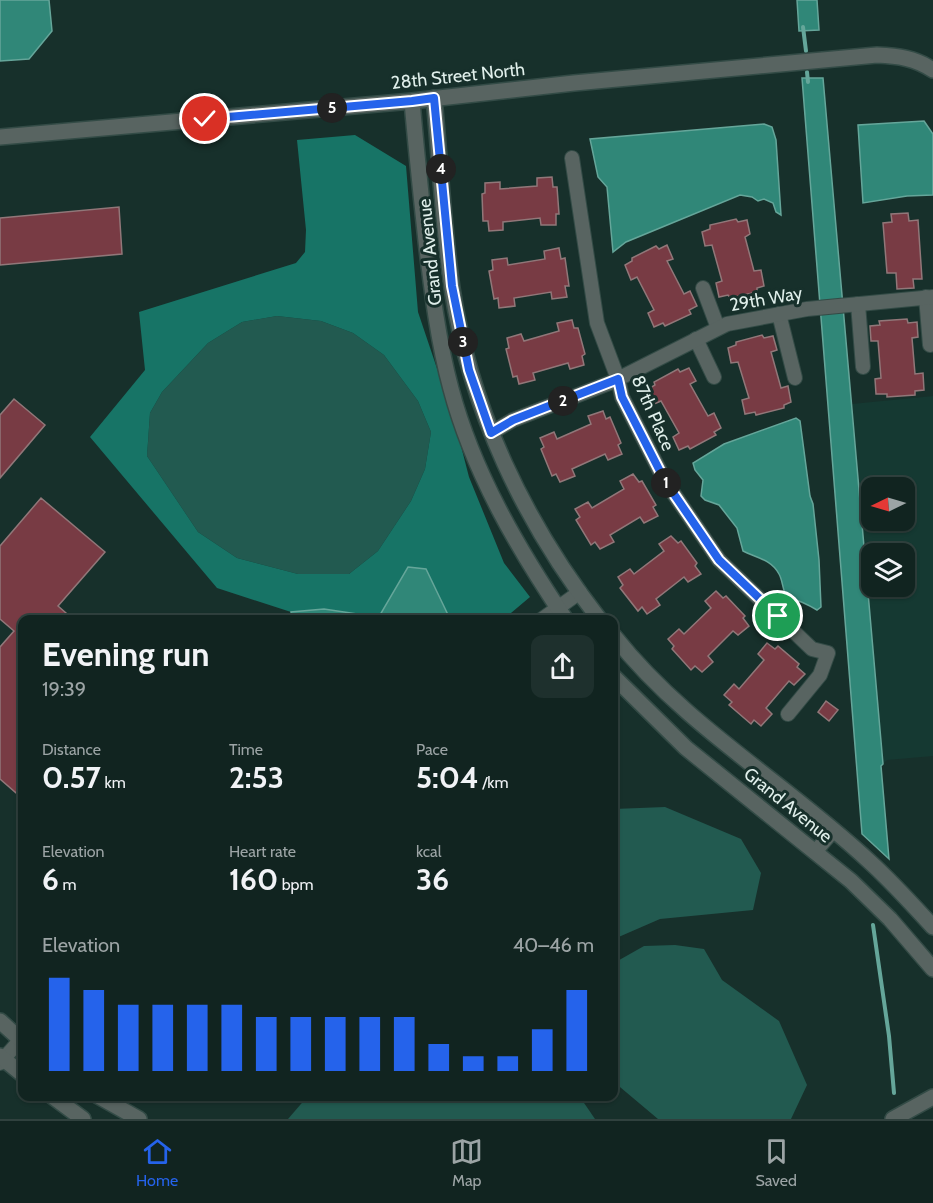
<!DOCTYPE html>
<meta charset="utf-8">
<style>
body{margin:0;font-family:Cabin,sans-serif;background:#1e302d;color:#f1f3f6;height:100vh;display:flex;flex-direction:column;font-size:22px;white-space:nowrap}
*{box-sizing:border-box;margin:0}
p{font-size:20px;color:#9ca4a5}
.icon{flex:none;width:33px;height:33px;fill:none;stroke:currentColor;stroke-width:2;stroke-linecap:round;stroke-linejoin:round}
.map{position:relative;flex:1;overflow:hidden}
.panel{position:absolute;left:18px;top:615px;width:600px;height:486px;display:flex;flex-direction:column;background:#112420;border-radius:12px;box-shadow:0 2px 4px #0004,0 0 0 2px #30413e}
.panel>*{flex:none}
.needle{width:39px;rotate:265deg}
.tools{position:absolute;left:861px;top:477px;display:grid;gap:12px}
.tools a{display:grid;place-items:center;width:54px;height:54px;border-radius:12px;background:#112420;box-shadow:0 2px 4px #0004,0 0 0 2px #30413e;font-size:30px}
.pin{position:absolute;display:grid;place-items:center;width:51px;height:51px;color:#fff;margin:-26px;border:3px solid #fff;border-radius:50%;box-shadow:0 2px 6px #0007}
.km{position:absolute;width:30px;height:30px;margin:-15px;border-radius:50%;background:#222;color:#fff;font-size:16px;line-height:30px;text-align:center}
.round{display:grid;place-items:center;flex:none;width:63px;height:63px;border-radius:12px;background:#1e302d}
.headline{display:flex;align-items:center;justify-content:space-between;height:102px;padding:0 24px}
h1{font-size:33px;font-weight:800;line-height:45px}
.stats{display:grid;grid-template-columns:repeat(3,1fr);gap:9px;height:102px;padding:6px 24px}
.stats div{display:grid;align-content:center}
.stats b{font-size:30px;font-weight:800}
.stats small{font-size:16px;font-weight:400}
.stats p{font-size:16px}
.chart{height:168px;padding:12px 24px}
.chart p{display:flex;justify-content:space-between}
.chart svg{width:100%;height:108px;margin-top:6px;stroke:#2563eb;stroke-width:6}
.dock{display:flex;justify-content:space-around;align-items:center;height:84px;border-top:2px solid #30413e;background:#112420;font-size:16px;color:#9ca4a5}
.dock a{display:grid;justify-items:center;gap:3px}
.dock .current{color:#2563eb}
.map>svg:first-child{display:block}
.built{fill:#153932;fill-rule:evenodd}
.green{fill:#225a50}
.forest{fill:#177466;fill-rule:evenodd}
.water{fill:#308778;stroke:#65a69a;stroke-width:1.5}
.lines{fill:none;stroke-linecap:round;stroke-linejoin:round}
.stream{stroke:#65a69a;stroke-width:4}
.building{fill:#783b44;stroke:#917779;stroke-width:1.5}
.minor-casing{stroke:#334b46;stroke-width:16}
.tertiary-casing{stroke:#334b46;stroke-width:18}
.minor{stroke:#586461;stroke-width:14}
.tertiary{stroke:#586461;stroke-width:15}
.route-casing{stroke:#fff;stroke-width:12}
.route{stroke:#2563eb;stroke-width:8}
.labels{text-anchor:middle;stroke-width:6;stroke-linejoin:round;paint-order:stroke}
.street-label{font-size:18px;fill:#e0efeb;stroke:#17302b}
</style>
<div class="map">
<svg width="933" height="1119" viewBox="0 0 933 1119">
<rect width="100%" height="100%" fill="#17302b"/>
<path class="built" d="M933 396V756L887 760 883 764 852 404ZM872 488H904V520H872ZM872 554H904V586H872Z"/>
<g class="green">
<polygon points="277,316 321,321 353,333 384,355 418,401 431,432 425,469 411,501 378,551 349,574 298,574 237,558 198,532 147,456 150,413 162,392 208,343 242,322"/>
<polygon points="665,807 741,839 761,873 753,910 660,919 614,939 614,809"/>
<polygon points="675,945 704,949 722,980 779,1021 807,1085 791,1119 658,1119 614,1082 614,963 644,946"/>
<polygon points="307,1097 580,1097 595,1119 288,1119"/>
</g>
<path class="forest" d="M355 135 406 166 418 312 454 419 469 477 504 563 530 597 504 619H450L426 569 380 615H364L324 609 291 612 217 588 90 437 145 370 139 312 296 263 305 252 306 230 297 140ZM277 316 321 321 353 333 384 355 418 401 431 432 425 469 411 501 378 551 349 574H298L237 558 198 532 147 456 150 413 162 392 208 343 242 322Z"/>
<g class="water">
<polygon points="0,0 49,0 52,31 29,59 0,61"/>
<polygon points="797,0 817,0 819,30 799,31"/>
<polygon points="802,78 823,78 883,764 881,766 889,859 862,834"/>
<polygon points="924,121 933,134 933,195 907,196 863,203 858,125"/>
<polygon points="764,124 772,127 776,140 781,215 776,212 773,203 764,199 758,201 752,197 740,195 626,242 613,252 607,187 598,177 590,139"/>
<path d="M796 418 800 421 810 496 813 504 819 560 821 607 817 610C807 604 798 600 787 597 782 589 783 581 779 574 771 559 756 558 743 551L737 528 719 505 705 500 701 496 703 480 695 470 693 463 724 444Z"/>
<polygon points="408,567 426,569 450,619 292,619 291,612 324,609 364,615 380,615"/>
</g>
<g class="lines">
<g class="stream">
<polyline points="803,27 806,51"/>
<polyline points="807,72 808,82"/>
<polyline points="873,925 889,1036 894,1093"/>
</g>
</g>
<g class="building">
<polygon points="552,177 553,187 557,187 559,214 556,214 556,225 541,225 540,218 503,222 503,230 489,231 488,221 483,221 482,194 485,193 485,183 500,182 500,189 537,186 537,178"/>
<polygon points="119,207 122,254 0,265 0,218"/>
<polygon points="908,213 909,221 918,220 922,279 913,279 914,288 897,289 896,273 887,273 883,223 892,222 891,214"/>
<polygon points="736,219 738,222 747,220 750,234 745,237 754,271 761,270 764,286 757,288 757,292 730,298 728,295 719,297 716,283 722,281 712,245 705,246 702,232 710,229 710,225"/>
<polygon points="667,245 673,259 667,261 684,294 690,291 697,306 689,310 691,314 665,326 663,323 654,327 648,313 654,310 637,277 631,280 625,265 632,261 632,258 656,246 659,249"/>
<polygon points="559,248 561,259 565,258 569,286 565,286 567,297 552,299 551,292 514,298 515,306 499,308 498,298 494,299 489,271 493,270 492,260 507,258 508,265 545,259 544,251"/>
<polygon points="907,319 908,323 917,322 918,337 912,338 915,374 923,373 924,390 915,391 915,395 887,397 887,394 876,394 875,379 881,378 878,341 871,341 870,326 880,325 879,321"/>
<polygon points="572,320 574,328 578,328 585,354 582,356 584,365 570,369 568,363 533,373 535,380 519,384 517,376 513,377 506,349 509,348 507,338 521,334 524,341 559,331 557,323"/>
<polygon points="762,335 764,338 773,336 777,350 771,352 781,388 788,386 791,402 784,405 784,408 756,415 755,412 745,414 742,400 749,398 738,362 731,363 728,348 736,345 736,342"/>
<polygon points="689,368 696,381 690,384 708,416 714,413 721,428 714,432 716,435 690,449 688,446 679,450 673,437 679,433 661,401 654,404 647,390 655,385 654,382 678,369 680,372"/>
<polygon points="14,399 45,425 0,478 0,415"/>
<polygon points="603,411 606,419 610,417 621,443 618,445 622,454 608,460 605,454 572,469 575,476 560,482 556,474 552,476 541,449 544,447 540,438 554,432 557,439 591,424 588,416"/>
<polygon points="633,474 639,482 642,481 656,505 653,507 658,516 644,523 640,517 610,535 614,542 600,549 595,542 591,545 576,520 580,517 575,509 588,502 592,508 624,489 620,481"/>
<polygon points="41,498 105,552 58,606 74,620 22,620 22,798 0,779 0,647 14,631 0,619 0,546"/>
<polygon points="671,536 678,543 681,541 697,563 695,566 701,574 688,582 684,577 656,599 660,605 647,614 642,607 638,611 620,588 623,585 618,577 630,569 634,574 664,551 659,544"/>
<polygon points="716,591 723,598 726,596 745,616 743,618 749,626 738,635 733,631 708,656 713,662 702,672 695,666 691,670 672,649 674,646 668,639 679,629 684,634 711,608 705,601"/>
<polygon points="767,643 775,649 778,646 799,664 797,667 805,674 794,685 789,681 766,708 772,714 761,726 754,720 751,724 729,705 732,702 724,695 734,684 739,689 764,660 758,654"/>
<polygon points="826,701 838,710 829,721 818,712"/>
</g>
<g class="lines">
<defs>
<g id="minor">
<polyline points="572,158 597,323 618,379 622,397 665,481 719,560 812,649 828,653 820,675 788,714"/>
<polyline points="703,288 718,328"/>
<polyline points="926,297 930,345"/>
<polyline points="858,304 863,367"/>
<polyline points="779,314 795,378"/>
<polyline points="696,339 714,377"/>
<polyline points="491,433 513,420 612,382 727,324 807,309 933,297"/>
<polyline points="541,620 580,592"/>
<polyline points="815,852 833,831"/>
<polyline points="0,1063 22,1038"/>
</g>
<g id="tertiary">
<path d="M434 98C440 161 443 225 452 288 470 409 525 524 600 620"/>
<path d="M412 101C416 148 421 195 426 241 432 291 438 341 451 389 473 472 518 549 566 620"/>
<path d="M0 137 412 101 574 83 877 55C898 56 915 58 933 70"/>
<path d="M614 636C685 726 787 784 870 862 892 882 913 905 933 927"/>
<polyline points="614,677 686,748 851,881 890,919 933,969"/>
<polyline points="0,1021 22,1041"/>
<polyline points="0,1056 22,1074"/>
<polyline points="52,1096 83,1119"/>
<polyline points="98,1096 139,1119"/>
<polyline points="893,1119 933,1097"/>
</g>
</defs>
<use href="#minor" class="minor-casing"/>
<use href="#tertiary" class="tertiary-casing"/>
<use href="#minor" class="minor"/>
<use href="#tertiary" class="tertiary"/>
</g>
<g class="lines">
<defs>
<polyline id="route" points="205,119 412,101 434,98 452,286 469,370 491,433 513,420 618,379 622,397 665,481 719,560 778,616"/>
</defs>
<use href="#route" class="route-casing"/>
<use href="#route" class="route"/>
</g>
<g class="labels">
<g class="street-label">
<text transform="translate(458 76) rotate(-6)" y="6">28th Street North</text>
<text transform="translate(430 252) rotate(-96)" y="6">Grand Avenue</text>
<text transform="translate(766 299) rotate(-10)" y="6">29th Way</text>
<text transform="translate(653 413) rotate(66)" y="6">87th Place</text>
<text transform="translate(788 805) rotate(39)" y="6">Grand Avenue</text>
</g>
</g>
</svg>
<div class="tools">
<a><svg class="needle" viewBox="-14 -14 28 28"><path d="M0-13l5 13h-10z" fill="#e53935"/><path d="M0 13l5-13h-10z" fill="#9ca4a5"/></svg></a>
<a><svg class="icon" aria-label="layers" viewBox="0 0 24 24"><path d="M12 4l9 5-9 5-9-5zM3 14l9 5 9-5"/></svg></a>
</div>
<div class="pin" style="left:778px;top:616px;background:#1e9e55"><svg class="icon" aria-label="arrive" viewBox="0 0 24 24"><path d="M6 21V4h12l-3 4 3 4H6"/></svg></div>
<div class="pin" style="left:205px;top:119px;background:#d93025"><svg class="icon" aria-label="check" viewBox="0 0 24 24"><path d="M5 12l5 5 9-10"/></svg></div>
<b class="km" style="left:666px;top:483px">1</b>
<b class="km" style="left:563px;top:401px">2</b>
<b class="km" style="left:463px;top:342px">3</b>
<b class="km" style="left:441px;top:169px">4</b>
<b class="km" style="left:332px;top:108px">5</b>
<section class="panel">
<div class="headline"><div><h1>Evening run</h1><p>19:39</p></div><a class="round"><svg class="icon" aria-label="share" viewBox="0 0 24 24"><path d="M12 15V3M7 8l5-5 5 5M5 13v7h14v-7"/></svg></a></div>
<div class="stats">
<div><p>Distance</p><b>0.57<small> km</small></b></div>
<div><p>Time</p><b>2:53</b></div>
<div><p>Pace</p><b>5:04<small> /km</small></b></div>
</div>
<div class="stats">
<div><p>Elevation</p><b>6<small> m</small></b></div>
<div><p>Heart rate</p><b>160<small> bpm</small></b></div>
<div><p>kcal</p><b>36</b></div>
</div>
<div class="chart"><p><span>Elevation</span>40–46 m</p>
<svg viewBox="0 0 160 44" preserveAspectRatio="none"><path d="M5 44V6M15 44V11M25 44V17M35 44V17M45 44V17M55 44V17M65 44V22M75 44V22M85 44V22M95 44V22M105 44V22M115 44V33M125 44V38M135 44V38M145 44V27M155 44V11"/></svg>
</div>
</section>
</div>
<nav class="dock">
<a class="current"><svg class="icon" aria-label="home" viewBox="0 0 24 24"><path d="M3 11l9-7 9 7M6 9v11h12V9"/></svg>Home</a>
<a><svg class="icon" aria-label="map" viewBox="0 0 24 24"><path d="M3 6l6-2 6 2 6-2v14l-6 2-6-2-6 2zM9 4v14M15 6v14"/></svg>Map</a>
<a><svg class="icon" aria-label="saved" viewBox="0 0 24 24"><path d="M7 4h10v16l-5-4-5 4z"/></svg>Saved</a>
</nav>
